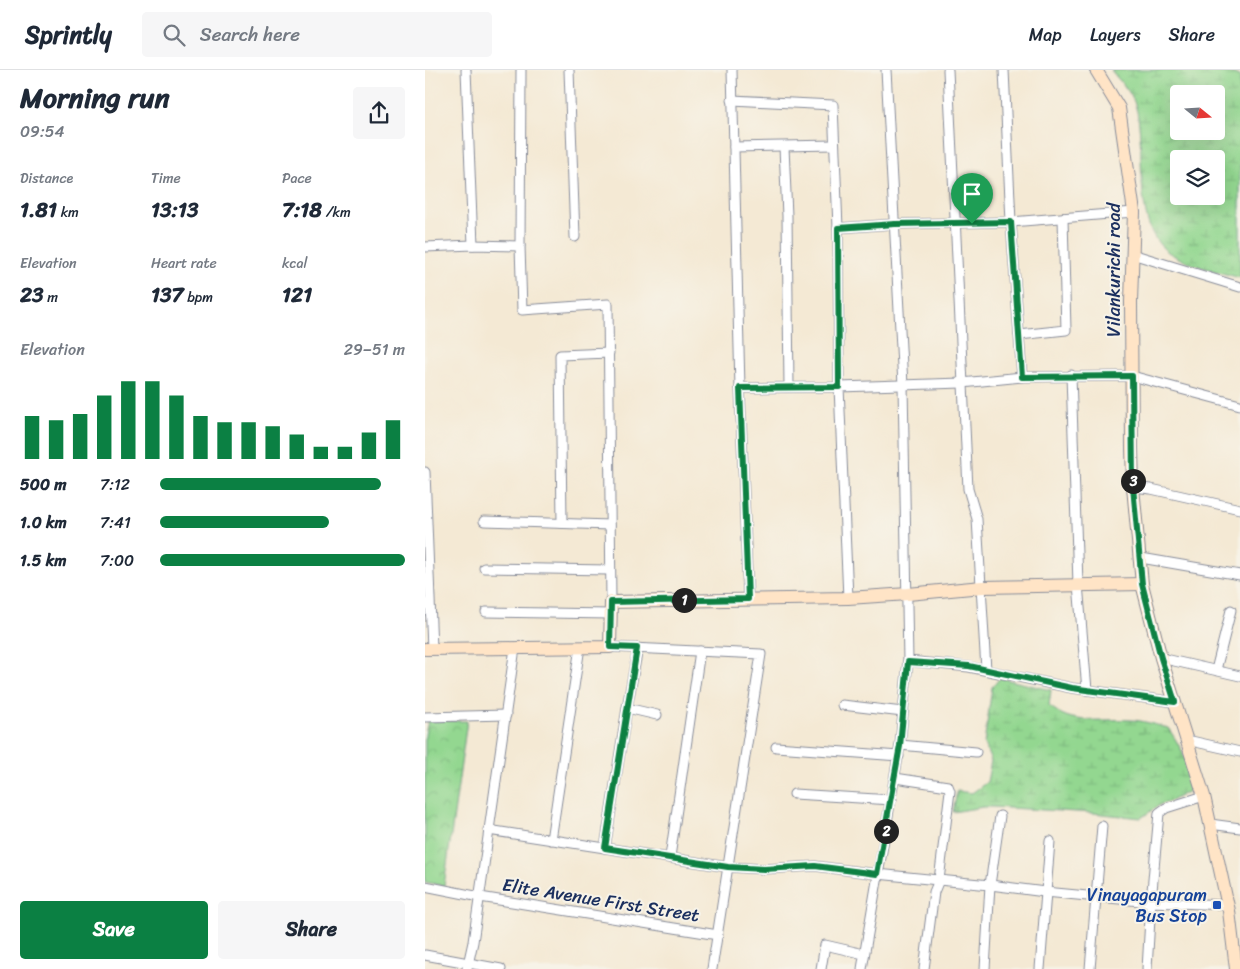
<!DOCTYPE html>
<meta charset="utf-8">
<style>
body{margin:0;font-family:Sriracha,sans-serif;background:#f6f6f7;color:#1f2937;height:100vh;display:flex;flex-direction:column;font-size:19px;white-space:nowrap}
*{box-sizing:border-box;margin:0}
p{font-size:16px;color:#747a83}
.icon{flex:none;width:28px;height:28px;fill:none;stroke:currentColor;stroke-width:2;stroke-linecap:round;stroke-linejoin:round}
.map{position:relative;flex:1;overflow:hidden}
.details{display:flex;flex-direction:column;background:#fff;width:425px}
.details>*{flex:none}
.needle{width:32px;rotate:108deg}
.controls{position:absolute;left:745px;top:15px;display:grid;gap:10px}
.controls a{display:grid;place-items:center;width:55px;height:55px;border-radius:5px;background:#fff;box-shadow:0 5px 20px #0002;font-size:25px}
.pin{position:absolute;display:grid;place-items:center;width:42px;height:42px;color:#fff;margin:-51px -21px;border-radius:50% 50% 50% 0;rotate:-45deg;box-shadow:0 0 5px #0007}
.pin .icon{rotate:45deg}
.km{position:absolute;width:25px;height:25px;margin:-12px;border-radius:50%;background:#222;color:#fff;font-size:14px;line-height:25px;text-align:center}
.round{display:grid;place-items:center;flex:none;width:52px;height:52px;border-radius:5px;background:#f6f6f7}
.head{display:flex;align-items:center;justify-content:space-between;height:85px;padding:0 20px}
h1{font-size:28px;font-weight:700;line-height:38px}
.stats{display:grid;grid-template-columns:repeat(3,1fr);gap:8px;height:85px;padding:5px 20px}
.stats div{display:grid;align-content:center}
.stats b{font-size:21px;font-weight:700}
.stats small{font-size:14px;font-weight:400}
.stats p{font-size:14px}
.chart{height:140px;padding:10px 20px}
.chart p{display:flex;justify-content:space-between}
.chart svg{width:100%;height:90px;margin-top:5px;stroke:#0b8043;stroke-width:6}
.primary-button{display:flex;gap:10px;margin-top:auto;padding:10px 20px}
.primary-button a{flex:1;height:58px;border-radius:5px;background:#0b8043;color:#fff;font-size:20px;font-weight:700;line-height:58px;text-align:center}
.primary-button a+a{background:#f6f6f7;color:#1f2937}
ul{padding:0 20px;list-style:none;font-size:16px}
li{display:grid;grid-template-columns:80px 60px 1fr;align-items:center;height:38px}
li i{height:12px;border-radius:6px;background:#0b8043}
header{display:flex;align-items:center;gap:30px;box-sizing:border-box;height:70px;padding:0 25px;background:#fff;border-bottom:1px solid #e0e1e3}
header strong{font-size:24px}
nav{display:flex;gap:28px;margin-inline-start:auto;font-size:18px}
.search{width:350px;height:45px;background:#f6f6f7;display:flex;align-items:center;gap:12px;box-sizing:border-box;padding:0 18px;border-radius:5px;color:#747a83;font-size:19px}
main{display:flex;flex:1;min-height:0}
.map>svg:first-child{display:block}
.wetland{fill:url(#wetland-marsh);stroke:#578377;fill-rule:evenodd}
.park{fill:url(#park-crowns);stroke:#578377}
.lines{fill:none;stroke-linecap:round;stroke-linejoin:round}
.street-casing{stroke:#888c99;stroke-width:11}
.secondary-casing{stroke:#888c99;stroke-width:14}
.street{stroke:#fff;stroke-width:9}
.secondary{stroke:#ffe4c6;stroke-width:12}
.route-casing{stroke:#fff;stroke-width:10}
.route{stroke:#0b8043;stroke-width:6}
.transit-dot{fill:#1a4fb4;stroke:#f7f3e8;stroke-width:2}
.labels{text-anchor:middle;stroke-width:4;stroke-linejoin:round;paint-order:stroke}
.street-label{font-size:18px;fill:#1b2f5e;stroke:#f7f3e8}
.transit-label{font-size:18px;fill:#164399;stroke:#f7f3e8;text-anchor:end}
</style>
<header>
<strong>Sprintly</strong>
<div class="search"><svg class="icon" aria-label="search" viewBox="0 0 24 24"><circle cx="10" cy="10" r="6"/><path d="M15 15l6 6"/></svg>Search here</div>
<nav><a>Map</a><a>Layers</a><a>Share</a></nav>
</header>
<main>
<section class="details">
<div class="head"><div><h1>Morning run</h1><p>09:54</p></div><a class="round"><svg class="icon" aria-label="share" viewBox="0 0 24 24"><path d="M12 15V3M7 8l5-5 5 5M5 13v7h14v-7"/></svg></a></div>
<div class="stats">
<div><p>Distance</p><b>1.81<small> km</small></b></div>
<div><p>Time</p><b>13:13</b></div>
<div><p>Pace</p><b>7:18<small> /km</small></b></div>
</div>
<div class="stats">
<div><p>Elevation</p><b>23<small> m</small></b></div>
<div><p>Heart rate</p><b>137<small> bpm</small></b></div>
<div><p>kcal</p><b>121</b></div>
</div>
<div class="chart"><p><span>Elevation</span>29–51 m</p>
<svg viewBox="0 0 160 44" preserveAspectRatio="none"><path d="M5 44V23M15 44V25M25 44V22M35 44V13M45 44V6M55 44V6M65 44V13M75 44V23M85 44V26M95 44V26M105 44V28M115 44V32M125 44V38M135 44V38M145 44V31M155 44V25"/></svg>
</div>
<ul>
<li><b>500 m</b>7:12<i style="width:90%"></i></li>
<li><b>1.0 km</b>7:41<i style="width:69%"></i></li>
<li><b>1.5 km</b>7:00<i style="width:100%"></i></li>
</ul>
<div class="primary-button"><a>Save</a><a>Share</a></div>
</section>
<div class="map">
<svg width="815" height="899" viewBox="0 0 815 899">
<defs>
<pattern id="wetland-marsh" width="20" height="14" patternUnits="userSpaceOnUse" patternTransform="scale(1.25)"><rect width="20" height="14" fill="#93d790"/><path d="M1 5h8M5 5V1M11 12h8M15 12V8" fill="none" stroke="#7eb97f"/></pattern>
<pattern id="park-crowns" width="20" height="18" patternUnits="userSpaceOnUse" patternTransform="scale(1.25)"><rect width="20" height="18" fill="#93d790"/><path d="M2 6a3 3 0 1 1 6 0M12 15a3 3 0 1 1 6 0" fill="none" stroke="#7eb97f"/></pattern>
</defs>
<rect width="100%" height="100%" fill="#f7f3e8"/>
<filter id="ink" filterUnits="userSpaceOnUse"><feTurbulence type="fractalNoise" baseFrequency=".02" numOctaves="2"/><feDisplacementMap in="SourceGraphic" scale="10" xChannelSelector="R" yChannelSelector="G"/><feConvolveMatrix kernelMatrix="1 2 1 2 8 2 1 2 1" color-interpolation-filters="sRGB"/></filter>
<filter id="wash" filterUnits="userSpaceOnUse"><feTurbulence type="fractalNoise" baseFrequency=".0096" numOctaves="4" result="noise"/><feDisplacementMap in="SourceGraphic" scale="20" xChannelSelector="R" yChannelSelector="G"/><feGaussianBlur stdDeviation="1.12" result="paint"/><feColorMatrix in="noise" values="0 0 0 0 0 0 0 0 0 0 0 0 0 0 0 0 0 1.4 0 .05"/><feComposite in="paint" operator="in"/></filter>
<g filter="url(#wash)">
<rect width="100%" height="100%" fill="#f4e9d4"/>
<g class="wetland">
<path d="M686 0H780L810 4 815 6V208C791 201 764 196 743 182 705 156 723 75 710 34 705 20 695 12 686 0ZM754 24H791V61H754ZM754 89H791V126H754Z"/>
<path d="M575 608 626 620 624 635C646 657 676 648 705 650 717 650 731 655 743 658 754 673 769 701 766 720L744 732 736 734 716 748 668 743 567 737H558L528 742 532 721 547 723 562 712 566 691 559 674 563 646 567 617Z"/>
</g>
<polygon class="park" points="3,651 42,651 19,816 0,812 0,665"/>
</g>
<g filter="url(#ink)">
<g class="lines">
<defs>
<g id="street">
<polyline points="41,0 48,175"/>
<polyline points="96,0 95,176 97,240 183,234 186,532"/>
<polyline points="144,0 150,167"/>
<polyline points="307,0 315,318 323,529"/>
<polyline points="523,0 543,419 552,449 561,600"/>
<polyline points="579,0 586,152 597,307"/>
<polyline points="307,30 408,35 413,158 414,317 315,318"/>
<polyline points="309,77 409,75"/>
<polyline points="359,77 362,146 364,317"/>
<polyline points="413,158 470,154 586,152 709,142"/>
<polyline points="0,177 48,175 95,176"/>
<polyline points="707,184 815,217"/>
<polyline points="594,265 641,260 638,148"/>
<polyline points="646,305 653,514 662,620"/>
<polyline points="0,402 7,579"/>
<polyline points="708,417 726,419 815,439"/>
<polyline points="59,451 185,455"/>
<polyline points="137,453 135,285 184,283"/>
<polyline points="716,488 815,505"/>
<polyline points="59,498 184,500"/>
<polyline points="423,528 414,317 537,313 597,307 707,306 815,335"/>
<polyline points="61,542 185,544"/>
<polyline points="185,577 336,584 287,899"/>
<polyline points="213,578 202,638 232,645"/>
<polyline points="736,588 815,606"/>
<polyline points="483,591 544,597 647,618 750,632"/>
<polyline points="791,600 806,540"/>
<polyline points="417,635 478,642"/>
<polyline points="0,647 81,645"/>
<polyline points="762,670 815,682"/>
<polyline points="475,675 551,682"/>
<polyline points="351,677 474,686"/>
<polyline points="470,708 523,716 525,721 514,810 509,822 499,899"/>
<polyline points="369,724 467,730"/>
<polyline points="785,754 815,758"/>
<polyline points="63,760 303,797 339,799 390,796 452,804 565,815 620,822 726,832 802,835"/>
<polyline points="126,770 155,577"/>
<polyline points="180,778 202,638"/>
<polyline points="245,787 275,581"/>
<polyline points="0,816 55,827 293,865"/>
<polyline points="0,885 76,899"/>
<polyline points="42,899 48,872 90,578"/>
<polyline points="396,899 400,875 439,884"/>
<polyline points="437,899 475,675 483,591 478,315 461,0"/>
<polyline points="560,899 565,815 575,746"/>
<polyline points="615,899 625,771"/>
<polyline points="665,899 677,756"/>
<polyline points="722,899 726,832 734,743 741,738 779,726"/>
</g>
<g id="secondary">
<polyline points="671,0 694,38 709,142 706,232 707,378 708,417 717,514 736,588 779,726 804,841 811,899"/>
<polyline points="0,579 185,577 186,532 423,528 483,524 557,517 717,514"/>
</g>
</defs>
<use href="#street" class="street-casing"/>
<use href="#secondary" class="secondary-casing"/>
<use href="#street" class="street"/>
<use href="#secondary" class="secondary"/>
</g>
</g>
<g class="lines" filter="url(#ink)">
<defs>
<polygon id="route" points="586,152 597,307 707,306 708,417 717,514 736,588 750,632 647,618 544,596 483,592 475,676 452,804 390,796 339,799 303,797 180,778 212,578 185,577 186,532 323,529 315,318 414,317 413,158 470,154"/>
</defs>
<use href="#route" class="route-casing"/>
<use href="#route" class="route"/>
</g>
<rect class="transit-dot" x="787" y="830" width="10" height="10" rx="2.5"/>
<g class="labels">
<g class="street-label">
<text transform="translate(689 200) rotate(-90)" y="6">Vilankurichi road</text>
<text transform="translate(176 830) rotate(9)" y="6">Elite Avenue First Street</text>
</g>
<g class="transit-label">
<text x="782" y="831">Vinayagapuram<tspan x="782" dy="21">Bus Stop</tspan></text>
</g>
</g>
</svg>
<div class="controls">
<a><svg class="needle" viewBox="-14 -14 28 28"><path d="M0-13l5 13h-10z" fill="#e53935"/><path d="M0 13l5-13h-10z" fill="#747a83"/></svg></a>
<a><svg class="icon" aria-label="layers" viewBox="0 0 24 24"><path d="M12 4l9 5-9 5-9-5zM3 14l9 5 9-5"/></svg></a>
</div>
<div class="pin" style="left:547px;top:154px;background:#1e9e55"><svg class="icon" aria-label="arrive" viewBox="0 0 24 24"><path d="M6 21V4h12l-3 4 3 4H6"/></svg></div>
<b class="km" style="left:259px;top:530px">1</b>
<b class="km" style="left:461px;top:761px">2</b>
<b class="km" style="left:708px;top:411px">3</b>
</div>
</main>
